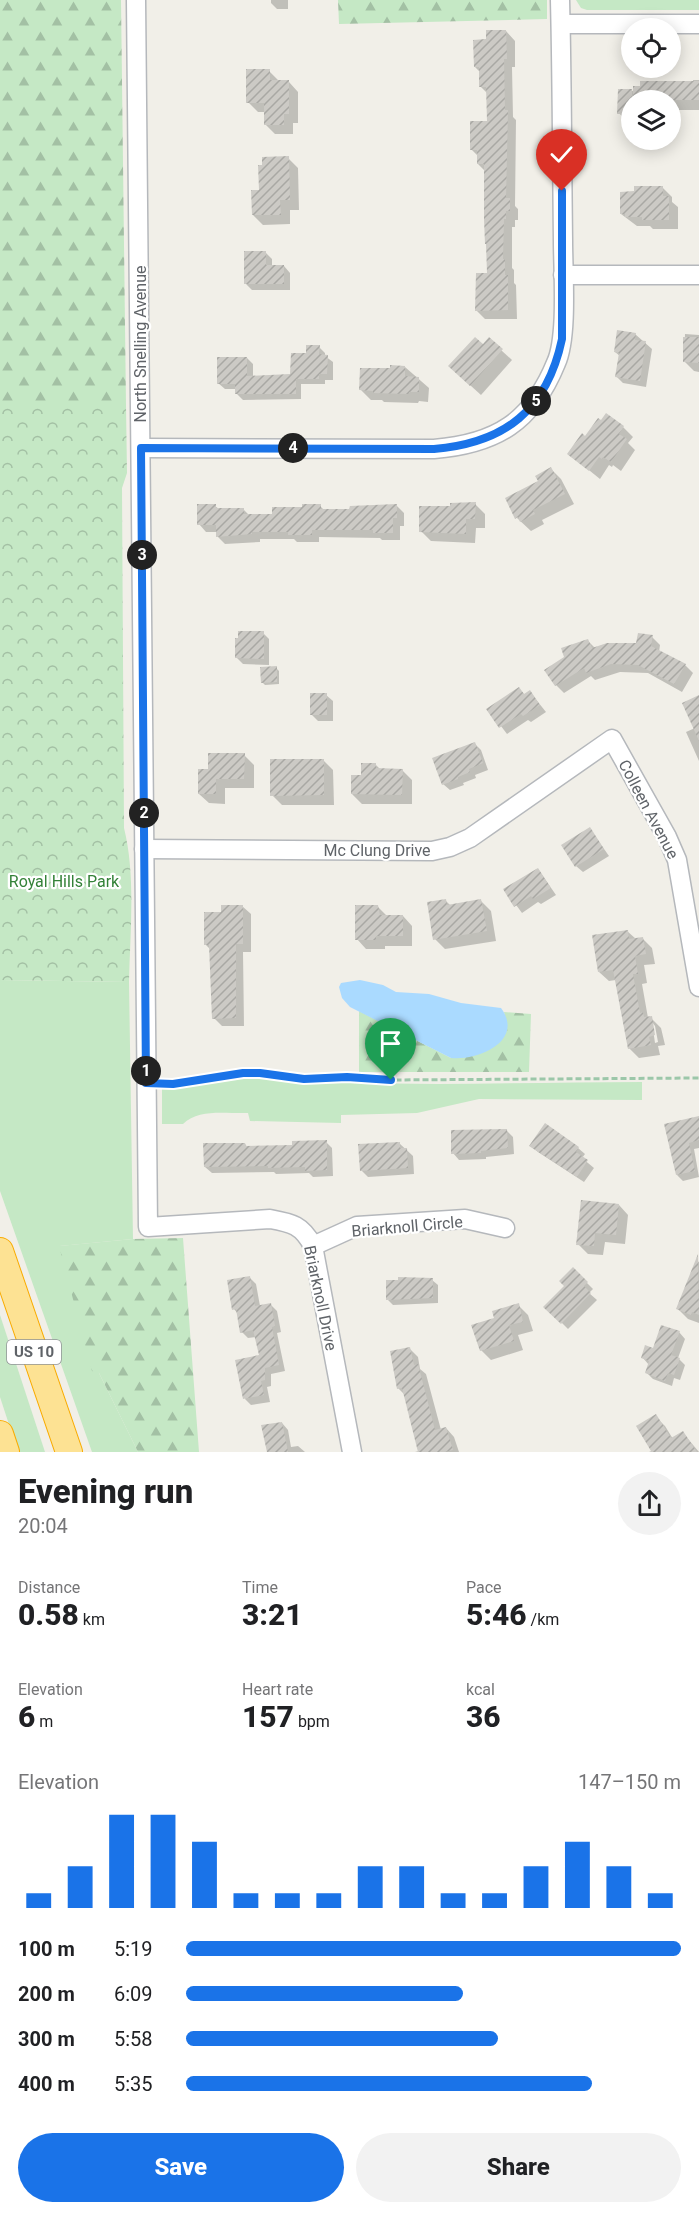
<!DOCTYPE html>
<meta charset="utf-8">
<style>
body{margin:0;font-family:Roboto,sans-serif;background:#f2f2f2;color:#202124;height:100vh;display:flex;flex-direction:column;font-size:22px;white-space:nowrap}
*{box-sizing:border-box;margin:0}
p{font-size:20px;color:#757577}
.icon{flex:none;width:33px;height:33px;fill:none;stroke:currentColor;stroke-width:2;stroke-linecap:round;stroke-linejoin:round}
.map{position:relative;height:1452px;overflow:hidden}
.drawer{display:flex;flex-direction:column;background:#fff;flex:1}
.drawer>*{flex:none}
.fabs{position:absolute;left:621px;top:18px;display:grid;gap:12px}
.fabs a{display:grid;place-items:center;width:60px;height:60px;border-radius:50%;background:#fff;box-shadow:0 3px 15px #0003;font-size:30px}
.pin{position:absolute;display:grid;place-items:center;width:51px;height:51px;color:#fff;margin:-62px -26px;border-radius:50% 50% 50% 0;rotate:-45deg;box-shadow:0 0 6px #0007}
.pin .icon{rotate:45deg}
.km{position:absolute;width:30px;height:30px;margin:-15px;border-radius:50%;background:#222;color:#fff;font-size:16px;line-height:30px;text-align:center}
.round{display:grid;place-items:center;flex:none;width:63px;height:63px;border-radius:32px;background:#f2f2f2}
.summary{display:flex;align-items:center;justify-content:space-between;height:102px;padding:0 18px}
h1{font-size:33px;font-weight:800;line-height:45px}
.figures{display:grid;grid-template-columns:repeat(3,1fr);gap:9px;height:102px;padding:6px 18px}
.figures div{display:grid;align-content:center}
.figures b{font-size:30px;font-weight:800}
.figures small{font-size:16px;font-weight:400}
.figures p{font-size:16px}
.chart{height:168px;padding:12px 18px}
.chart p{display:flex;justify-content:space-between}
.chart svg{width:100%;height:108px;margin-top:6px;stroke:#1a73e8;stroke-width:6}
.button{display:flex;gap:12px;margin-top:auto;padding:12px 18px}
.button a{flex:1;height:69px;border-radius:36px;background:#1a73e8;color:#fff;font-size:24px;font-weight:800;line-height:69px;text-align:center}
.button a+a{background:#f2f2f2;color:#202124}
ul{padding:0 18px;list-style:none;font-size:20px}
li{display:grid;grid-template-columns:96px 72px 1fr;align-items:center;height:45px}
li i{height:15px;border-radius:8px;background:#1a73e8}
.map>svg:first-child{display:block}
.grass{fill:#c5e8c5}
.forest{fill:url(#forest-firs)}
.park{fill:url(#park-crowns)}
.water{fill:#aadaff}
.shadow{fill:#0003;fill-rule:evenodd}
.building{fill:url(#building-hatch)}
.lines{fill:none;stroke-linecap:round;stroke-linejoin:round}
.minor-casing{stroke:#b5b8bc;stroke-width:21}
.highway-casing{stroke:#f9ab00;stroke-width:28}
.path{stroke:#9cc7a9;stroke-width:3;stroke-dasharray:6 3;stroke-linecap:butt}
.minor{stroke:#fff;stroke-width:18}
.highway{stroke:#fde293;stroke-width:26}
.route-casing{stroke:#fff;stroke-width:12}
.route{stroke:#1a73e8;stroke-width:8}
.labels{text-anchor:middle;stroke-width:4.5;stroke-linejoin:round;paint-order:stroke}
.shield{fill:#fff;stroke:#8f9295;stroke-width:1.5}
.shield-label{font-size:15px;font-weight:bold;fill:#5f6368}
.street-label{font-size:16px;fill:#5f6368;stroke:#fff}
.park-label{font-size:16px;fill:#348238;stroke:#fff}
</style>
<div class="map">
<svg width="699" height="1452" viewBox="0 0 699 1452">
<defs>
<pattern id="forest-firs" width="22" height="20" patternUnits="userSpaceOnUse" patternTransform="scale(1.5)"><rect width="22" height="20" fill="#c5e8c5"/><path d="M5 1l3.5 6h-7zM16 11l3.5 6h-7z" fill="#a3c0a4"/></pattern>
<pattern id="park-crowns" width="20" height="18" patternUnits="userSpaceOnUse" patternTransform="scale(1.5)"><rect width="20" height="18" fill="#c5e8c5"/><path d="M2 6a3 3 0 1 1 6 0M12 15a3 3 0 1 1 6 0" fill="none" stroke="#a3c0a4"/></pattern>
<pattern id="building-hatch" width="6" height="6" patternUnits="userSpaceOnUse" patternTransform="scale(1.5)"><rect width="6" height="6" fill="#cccac5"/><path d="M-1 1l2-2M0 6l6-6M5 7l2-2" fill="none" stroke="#a9a8a4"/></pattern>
</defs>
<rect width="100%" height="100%" fill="#f1efe8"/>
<g class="grass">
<polygon points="576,0 699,0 699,10 587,10 581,8"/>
<polygon points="0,980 129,982 133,1239 60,1246 99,1373 138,1452 92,1452 0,1191"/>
<path d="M248 1076C379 1089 511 1082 642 1082V1100L479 1099 417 1113 341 1115V1123L250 1121 248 1113C227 1114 199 1108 183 1124H162V1088Z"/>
<polygon points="0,1315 45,1452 18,1452 0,1397"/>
</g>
<g class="forest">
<polygon points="0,0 121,0 126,406 0,406"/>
<polygon points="338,0 547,0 547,19 339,24"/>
<polygon points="359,1011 451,1058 506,1021 504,1012 531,1014 529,1072 359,1072"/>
<polygon points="183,1238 199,1452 138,1452 99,1373 92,1371 59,1246 133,1239"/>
</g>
<path class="park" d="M0 406H126L127 473 122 488 124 828C136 876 130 933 129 982L0 980Z"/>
<path class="water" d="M360 980 383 985 396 992 429 994 461 1003 501 1008C525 1041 478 1061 451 1058L350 1007 342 998 339 987 341 983Z"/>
<g class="shadow">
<polygon points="271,0 288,0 288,9 277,9 271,3"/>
<polygon points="506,31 515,41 515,67 512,67 513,117 516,120 515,206 518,209 518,220 515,220 515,227 512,227 512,268 514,270 514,283 516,285 517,319 485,319 476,310 488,274 485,171 478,164 478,156 471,149 488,122 488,94 480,86 480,72 475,67 487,41"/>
<polygon points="269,71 280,82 289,82 298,92 298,123 293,123 293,134 275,134 265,124 265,112 258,112 248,102"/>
<polygon points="693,80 699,80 699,110 670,110 670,100 632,100 632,122 628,122 619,113 619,90 635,91 693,83"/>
<polygon points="288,158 298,168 299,210 290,210 290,224 263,225 253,215 260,191"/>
<polygon points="662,187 672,197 672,202 678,207 678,229 653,229 650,226 637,226 621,214"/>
<polygon points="266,253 272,259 272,266 284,266 290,273 290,290 252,290 246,284"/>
<polygon points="635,334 652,349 646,387 623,383 616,376 620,356 615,352"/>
<polygon points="685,334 699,335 699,372 694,371 684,361"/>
<polygon points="489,339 512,360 481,395 460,376"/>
<polygon points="319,347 325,353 325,356 333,362 333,380 325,380 325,384 301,384 301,399 243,400 237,394 237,389 225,389 218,383 247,358 253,364 253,377 292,376 308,355"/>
<polygon points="405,367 429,388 428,402 419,401 418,403 384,402 382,400 371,400 361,390 391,370"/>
<polygon points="623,427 633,437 628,443 635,450 621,471 613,465 612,467 609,465 600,479 569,454 585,438"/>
<polygon points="551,469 561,479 574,504 542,520 544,524 531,531 517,518 540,482"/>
<polygon points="475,504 485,514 485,528 476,528 475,543 431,541 421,531 451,508"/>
<polygon points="396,505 404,513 404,526 400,526 400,540 382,540 380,538 319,537 319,542 297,542 294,539 260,539 260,542 225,544 217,536 217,532 206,532 199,524 215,506 219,509 244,510 250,516 274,516 320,506 324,510 351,510"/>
<polygon points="263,633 269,639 269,665 243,664 237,658"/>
<polygon points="652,637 660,645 659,652 685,665 693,673 682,692 648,673 620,672 595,680 591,676 564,693 556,685 588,641 596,649 637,645"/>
<polygon points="276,668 279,671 279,684 265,685 262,682"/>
<polygon points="519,689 525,695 530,692 546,712 531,722 528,720 507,734 488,709"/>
<polygon points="326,695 333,701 333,721 318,721 311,714"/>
<polygon points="699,697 699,761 686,732 695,728"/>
<polygon points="474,743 481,750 488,770 475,775 476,778 463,783 464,785 450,790 443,784"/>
<polygon points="244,755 254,765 254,788 225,788 225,804 209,803 199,794 209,770"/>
<polygon points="323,760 333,770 334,805 282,805 272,795"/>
<polygon points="375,764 381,770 402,770 412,780 412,804 362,804 352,794 363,777"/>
<polygon points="590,829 609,856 583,872 576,866"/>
<polygon points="538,869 556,895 541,904 538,902 522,913 505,890"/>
<polygon points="445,900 451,906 481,901 491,911 496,941 445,949 435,939"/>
<polygon points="242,906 251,914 251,952 243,952 244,1026 222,1026 214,1018 211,950 205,944 222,913"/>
<polygon points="377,906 387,916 403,916 412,926 412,946 385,946 385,949 366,949 357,939"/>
<path d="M627 931 636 939 642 938 652 948 655 964 644 965 647 983 642 984 648 1018H651L661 1028 665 1045 658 1046 660 1055 639 1058 629 1048 616 980 609 981 599 972ZM652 1022 655 1026 658 1042 655 1043Z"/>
<polygon points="699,1119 699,1148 694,1149 699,1177 683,1181 677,1175 665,1125"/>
<polygon points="507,1131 513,1137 514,1154 486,1157 486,1159 459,1160 453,1153"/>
<polygon points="326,1142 332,1148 333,1176 313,1177 309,1173 276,1174 274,1172 212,1173 205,1167 245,1144 248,1148 293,1147"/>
<polygon points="399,1143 413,1156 414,1174 368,1177 361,1170"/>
<polygon points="531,1146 578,1148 585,1154 582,1158 594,1168 584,1182 538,1152"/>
<polygon points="619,1205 628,1215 625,1244 605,1242 603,1255 588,1254 578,1244"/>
<polygon points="697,1261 699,1262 699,1323 688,1319 678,1309"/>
<polygon points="573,1269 593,1289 589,1293 597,1300 568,1329 546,1307 566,1286"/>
<polygon points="249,1277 256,1284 260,1306 270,1304 277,1311 281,1332 277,1333 285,1371 271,1374 271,1386 267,1387 270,1402 251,1405 245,1399 261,1356 256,1337 248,1338 242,1332 238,1314 234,1309"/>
<polygon points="432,1280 438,1285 438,1303 393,1305 388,1300"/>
<polygon points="518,1305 528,1315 533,1331 518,1335 523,1350 491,1360 481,1350 496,1319"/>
<polygon points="679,1332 685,1339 678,1358 685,1365 680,1380 674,1378 672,1386 653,1379 647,1373 649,1365 643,1358"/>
<polygon points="410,1349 418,1357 420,1369 426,1374 441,1430 446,1428 454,1437 459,1452 415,1452 419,1451 405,1395 398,1388"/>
<polygon points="655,1416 665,1426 673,1439 683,1433 699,1452 655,1452"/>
<polygon points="282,1423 288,1430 291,1447 298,1446 305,1452 268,1452"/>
</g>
<g class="building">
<polygon points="486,30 506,30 507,59 504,59 505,110 508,110 506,198 510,198 510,211 506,211 506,219 504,219 503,259 505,259 505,275 508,275 508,310 475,311 476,273 487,273 486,244 485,244 484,219 484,164 477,164 477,150 470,150 470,121 487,121 486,87 479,87 479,67 474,67 473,40 486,39"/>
<polygon points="246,69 270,69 270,80 289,80 289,114 284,114 284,125 264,125 264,103 246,103"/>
<polygon points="640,81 699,81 699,100 633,100 633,86 640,86"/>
<polygon points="618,89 632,89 632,114 617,114"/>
<polygon points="289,156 290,200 280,200 281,215 252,215 251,190 259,190 258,165 262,165 262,157"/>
<polygon points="634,186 663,186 663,196 669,196 669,220 642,220 642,217 625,217 625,214 620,214 620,192 634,191"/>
<polygon points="244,251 266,251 266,265 284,265 284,284 244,284"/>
<polygon points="617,330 636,333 635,340 646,341 640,381 615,377 619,353 614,352"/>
<polygon points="475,337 483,344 489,337 503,349 470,386 448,366"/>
<polygon points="683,337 699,337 699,363 683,362"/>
<polygon points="306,345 320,345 319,354 328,355 327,374 319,374 319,379 296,379 296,394 235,394 235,384 217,384 217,357 247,357 247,376 290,374 291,353 306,353"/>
<polygon points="390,365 405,366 405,376 419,377 419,392 409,392 409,394 373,393 373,391 359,390 360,368 390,368"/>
<polygon points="606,413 624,426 619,434 627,439 611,462 603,457 602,459 599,457 589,471 567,454 582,433 585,436 598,418 601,420"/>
<polygon points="551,467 565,494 533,510 535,514 520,522 518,517 515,519 505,498 538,481 535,476"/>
<polygon points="476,502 475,519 466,519 466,534 419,532 419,506 450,506 450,503"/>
<polygon points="197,504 216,504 216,508 244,508 244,514 272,514 272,507 302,507 302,504 321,504 321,509 349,509 350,506 397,504 397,518 393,518 393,533 373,533 373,530 312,530 312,535 288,535 288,532 252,532 252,534 216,537 216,525 197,525"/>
<polygon points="238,631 264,631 264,659 235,658 235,638 238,638"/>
<polygon points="638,633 653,635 651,646 686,664 674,684 638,665 611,664 586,673 584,668 555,686 544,670 564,657 561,648 588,639 592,648 607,643 636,643"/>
<polygon points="277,666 277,682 261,683 260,667"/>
<polygon points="519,687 524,694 530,690 540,705 523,716 521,714 499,728 486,709"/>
<rect x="310" y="693" width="17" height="22"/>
<polygon points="699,695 699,741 682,703"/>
<polygon points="475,742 483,763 469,769 470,772 458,777 458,779 442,785 432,758"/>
<polygon points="208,753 245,753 244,779 216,779 216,794 198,794 198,769 208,769"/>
<polygon points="270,759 324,759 324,795 270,796"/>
<polygon points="361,763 376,763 376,768 403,769 402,795 351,794 351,775 361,775"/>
<polygon points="590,827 604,849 575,867 561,845"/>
<polygon points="538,868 551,888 533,899 531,896 514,907 503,889"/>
<polygon points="446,899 447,905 481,899 487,931 433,940 427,902"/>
<polygon points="221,905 243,905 243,944 236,944 236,1018 212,1019 209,945 204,945 204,912 221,912"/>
<polygon points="355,905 378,905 380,915 403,915 403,936 376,936 376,940 355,940"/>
<polygon points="628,930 629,939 643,937 646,954 635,956 638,974 633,974 640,1013 643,1012 644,1017 652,1016 655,1035 649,1037 651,1045 628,1049 613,970 598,972 592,935"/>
<polygon points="699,1116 699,1140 689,1143 695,1171 676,1175 664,1124"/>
<polygon points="545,1123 579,1147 576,1152 588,1160 577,1177 529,1146"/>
<polygon points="507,1129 508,1148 481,1151 481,1153 451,1154 451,1130"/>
<polygon points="327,1140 327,1170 305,1171 305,1167 268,1168 268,1166 204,1167 203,1143 245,1143 246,1146 292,1145 292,1141"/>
<polygon points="400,1142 400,1148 407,1148 408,1168 360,1171 358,1144"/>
<polygon points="581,1200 619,1204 616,1235 595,1233 594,1246 576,1245"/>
<polygon points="698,1254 699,1315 692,1312 691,1315 676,1309"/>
<polygon points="573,1267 588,1282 584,1286 591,1293 561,1324 543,1307 564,1286 559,1281"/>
<polygon points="250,1276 255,1306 271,1303 275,1326 272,1327 279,1365 265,1368 265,1380 261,1381 264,1395 243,1399 235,1360 259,1355 253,1330 240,1333 236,1309 232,1310 227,1280"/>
<polygon points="398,1277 433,1278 433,1298 386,1300 386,1280 398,1280"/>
<polygon points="519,1303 523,1322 509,1325 514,1341 480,1351 471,1325 494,1318 492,1311"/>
<polygon points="661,1325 680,1331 671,1355 680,1358 674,1375 668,1373 665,1381 645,1373 649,1361 641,1358 645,1345 653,1348"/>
<polygon points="410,1347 414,1365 418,1364 435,1430 446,1427 453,1450 444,1452 418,1452 402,1388 397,1389 390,1351"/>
<polygon points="656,1414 671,1438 683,1431 697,1452 649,1452 651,1451 636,1426"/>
<polygon points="282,1422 288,1452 267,1452 261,1425"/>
</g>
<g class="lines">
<defs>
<g id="minor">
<path d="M136 0 148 1227 270 1219C292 1223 302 1225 313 1246L352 1452"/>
<polyline points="561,24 699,24"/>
<polyline points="563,275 699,275"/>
<path d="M141 448 434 449C496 444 532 422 556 363 568 337 563 272 563 241 562 161 562 80 560 0"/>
<polyline points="144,849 432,851 450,847 470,838 612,739 667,837 677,860 699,987"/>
<polyline points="313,1246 357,1226 465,1219 505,1228"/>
</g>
<g id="highway">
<polyline points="0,1251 69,1452"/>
<polyline points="0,1434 6,1452"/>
</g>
</defs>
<use href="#minor" class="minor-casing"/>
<use href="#highway" class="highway-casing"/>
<polyline class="path" points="163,1084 189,1083 243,1073 259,1073 304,1079 347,1077 391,1080 699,1078"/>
<use href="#minor" class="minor"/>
<use href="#highway" class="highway"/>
</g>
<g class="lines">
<defs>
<path id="route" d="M391 1080 347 1077 304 1079 260 1073H243L173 1084 146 1083 141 448 434 449C505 443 547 410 562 339V191"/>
</defs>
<use href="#route" class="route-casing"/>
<use href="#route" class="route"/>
</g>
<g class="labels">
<rect class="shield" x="7" y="1340" width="54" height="24" rx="4.5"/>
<g class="shield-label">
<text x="34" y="1357">US 10</text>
</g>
<g class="street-label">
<text transform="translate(140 344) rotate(-90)" y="6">North Snelling Avenue</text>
<text transform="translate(649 809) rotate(62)" y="6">Colleen Avenue</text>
<text x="377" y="856">Mc Clung Drive</text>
<text transform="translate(407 1226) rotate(-5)" y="6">Briarknoll Circle</text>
<text transform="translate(321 1298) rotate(78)" y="6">Briarknoll Drive</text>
</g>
<g class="park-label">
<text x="64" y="887">Royal Hills Park</text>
</g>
</g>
</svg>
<div class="fabs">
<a><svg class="icon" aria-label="locate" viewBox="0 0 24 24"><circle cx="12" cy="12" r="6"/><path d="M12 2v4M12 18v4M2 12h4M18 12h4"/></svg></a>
<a><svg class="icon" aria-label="layers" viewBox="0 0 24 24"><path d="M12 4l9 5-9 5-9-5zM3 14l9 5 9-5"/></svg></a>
</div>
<div class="pin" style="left:391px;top:1080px;background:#1e9e55"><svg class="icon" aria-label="arrive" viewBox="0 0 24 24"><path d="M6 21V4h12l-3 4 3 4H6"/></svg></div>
<div class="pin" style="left:562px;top:191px;background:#d93025"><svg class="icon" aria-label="check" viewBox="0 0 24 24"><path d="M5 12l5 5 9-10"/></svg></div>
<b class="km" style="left:146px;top:1071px">1</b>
<b class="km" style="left:144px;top:813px">2</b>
<b class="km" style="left:142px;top:555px">3</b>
<b class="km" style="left:293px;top:448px">4</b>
<b class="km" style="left:536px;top:401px">5</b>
</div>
<section class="drawer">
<div class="summary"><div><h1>Evening run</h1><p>20:04</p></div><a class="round"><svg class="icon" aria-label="share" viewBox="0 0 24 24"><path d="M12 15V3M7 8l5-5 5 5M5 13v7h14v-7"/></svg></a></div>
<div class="figures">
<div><p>Distance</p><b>0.58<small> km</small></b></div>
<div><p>Time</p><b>3:21</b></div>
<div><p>Pace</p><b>5:46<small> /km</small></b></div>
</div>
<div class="figures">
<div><p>Elevation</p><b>6<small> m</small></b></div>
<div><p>Heart rate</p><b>157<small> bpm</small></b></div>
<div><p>kcal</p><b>36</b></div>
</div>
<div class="chart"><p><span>Elevation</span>147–150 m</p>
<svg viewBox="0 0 160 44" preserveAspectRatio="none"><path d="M5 44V38M15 44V27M25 44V6M35 44V6M45 44V17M55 44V38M65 44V38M75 44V38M85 44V27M95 44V27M105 44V38M115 44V38M125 44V27M135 44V17M145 44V27M155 44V38"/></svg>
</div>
<ul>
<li><b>100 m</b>5:19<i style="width:100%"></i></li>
<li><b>200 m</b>6:09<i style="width:56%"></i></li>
<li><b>300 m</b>5:58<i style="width:63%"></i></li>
<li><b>400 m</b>5:35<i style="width:82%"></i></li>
</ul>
<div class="button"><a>Save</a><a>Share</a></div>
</section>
